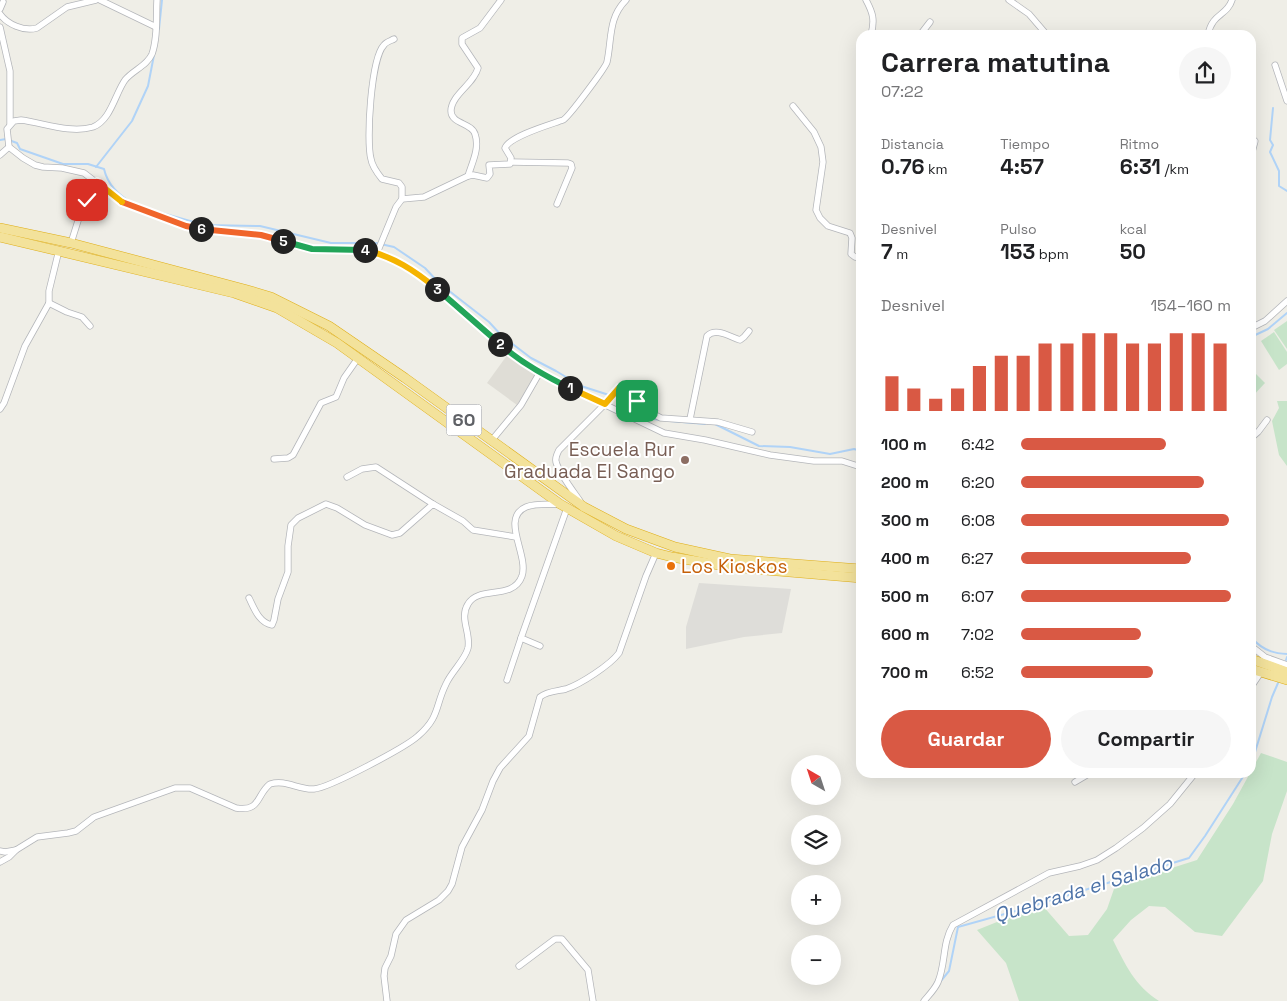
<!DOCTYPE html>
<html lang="es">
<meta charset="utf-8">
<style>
body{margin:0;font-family:"Space Grotesk",sans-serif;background:#f6f6f6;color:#202124;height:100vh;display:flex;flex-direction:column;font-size:19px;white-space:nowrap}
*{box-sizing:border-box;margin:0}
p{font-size:16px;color:#757577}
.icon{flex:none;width:28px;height:28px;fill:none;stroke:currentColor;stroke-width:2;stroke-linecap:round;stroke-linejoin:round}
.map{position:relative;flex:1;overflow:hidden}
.drawer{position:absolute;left:856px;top:30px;width:400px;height:748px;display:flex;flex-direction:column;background:#fff;border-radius:15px;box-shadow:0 5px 20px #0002}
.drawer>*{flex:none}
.needle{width:32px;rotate:321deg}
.fabs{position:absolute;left:791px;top:755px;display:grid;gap:10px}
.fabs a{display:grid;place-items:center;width:50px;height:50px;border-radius:50%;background:#fff;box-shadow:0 5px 20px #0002;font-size:25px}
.pin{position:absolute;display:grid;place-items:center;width:42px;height:42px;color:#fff;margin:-21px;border-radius:10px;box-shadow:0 2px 8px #0006}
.km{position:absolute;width:25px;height:25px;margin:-12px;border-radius:50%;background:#222;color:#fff;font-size:14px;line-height:25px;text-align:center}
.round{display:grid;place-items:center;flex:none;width:52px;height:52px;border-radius:26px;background:#f6f6f6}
.headline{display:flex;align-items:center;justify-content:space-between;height:85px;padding:0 25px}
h1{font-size:28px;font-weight:600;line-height:38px}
.stats{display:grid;grid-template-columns:repeat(3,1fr);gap:8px;height:85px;padding:5px 25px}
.stats div{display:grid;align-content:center}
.stats b{font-size:21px;font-weight:600}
.stats small{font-size:14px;font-weight:400}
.stats p{font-size:14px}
.chart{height:140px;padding:10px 25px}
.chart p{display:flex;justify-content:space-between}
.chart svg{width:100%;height:90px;margin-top:5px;stroke:#d95944;stroke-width:6}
.action{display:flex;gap:10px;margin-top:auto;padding:10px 25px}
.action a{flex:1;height:58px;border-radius:30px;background:#d95944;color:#fff;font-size:20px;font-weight:600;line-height:58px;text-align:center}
.action a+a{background:#f6f6f6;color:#202124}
ul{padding:0 25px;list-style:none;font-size:16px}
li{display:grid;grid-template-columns:80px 60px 1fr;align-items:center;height:38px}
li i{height:12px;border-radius:6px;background:#d95944}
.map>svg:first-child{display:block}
.industrial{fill:#deddd9}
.education{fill:#dfddd6}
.green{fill:#c7e4c9}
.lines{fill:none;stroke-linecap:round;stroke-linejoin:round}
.stream{stroke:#b0d3f7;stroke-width:2}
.minor-casing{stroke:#b4b6ba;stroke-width:7}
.highway-casing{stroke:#dfae17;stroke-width:10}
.minor{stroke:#fff;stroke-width:5.5}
.highway{stroke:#f3e29b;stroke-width:9}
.split-1-casing{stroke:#fff;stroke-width:10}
.split-2-casing{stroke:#fff;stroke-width:10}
.split-3-casing{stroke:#fff;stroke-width:10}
.split-4-casing{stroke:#fff;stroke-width:10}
.split-5-casing{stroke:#fff;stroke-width:10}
.split-6-casing{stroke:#fff;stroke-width:10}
.split-7-casing{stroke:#fff;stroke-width:10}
.split-8-casing{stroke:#fff;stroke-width:10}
.split-1{stroke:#f5b400;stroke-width:6}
.split-2{stroke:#22a559;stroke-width:6}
.split-3{stroke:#22a559;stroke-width:6}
.split-4{stroke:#f5b400;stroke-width:6}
.split-5{stroke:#22a559;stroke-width:6}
.split-6{stroke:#f0652b;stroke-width:6}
.split-7{stroke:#f0652b;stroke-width:6}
.split-8{stroke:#f5b400;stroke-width:6}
.education-dot{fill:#8d6e63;stroke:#fff;stroke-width:2}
.food-dot{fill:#e8710a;stroke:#fff;stroke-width:2}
.labels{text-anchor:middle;stroke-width:4;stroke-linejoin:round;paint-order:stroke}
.shield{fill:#fff;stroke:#8f9094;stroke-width:1}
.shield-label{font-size:18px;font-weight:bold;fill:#5f6166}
.education-label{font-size:19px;fill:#785e54;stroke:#fff;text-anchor:end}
.food-label{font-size:19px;fill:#c56008;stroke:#fff;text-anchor:start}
.water-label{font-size:20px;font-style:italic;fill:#4d73a8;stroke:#fff}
</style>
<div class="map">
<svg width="1287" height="1001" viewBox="0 0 1287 1001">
<rect width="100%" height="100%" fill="#efeee7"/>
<polygon class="industrial" points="699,583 791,589 782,633 744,637 686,649 686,627"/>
<polygon class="education" points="508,354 538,373 517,405 487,383"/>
<g class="green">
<polygon points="1287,321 1287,349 1274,330"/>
<polygon points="1274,332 1287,352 1287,364 1279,370 1261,341"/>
<polygon points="1251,369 1265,383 1251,398"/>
<polygon points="1277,401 1287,401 1287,466 1279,455 1272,421 1279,408"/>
<path d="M1261 753 1287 762V791L1272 834 1263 881 1222 936 1195 932 1165 907 1149 906 1131 920 1113 940C1125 964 1135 986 1159 1001H1019L1006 963 977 930 1012 916 1043 906 1069 936 1088 935 1107 909 1115 886 1197 860 1233 804Z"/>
</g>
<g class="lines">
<g class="stream">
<polyline points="159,29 162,0"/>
<polyline points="1273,108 1270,140 1273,145 1270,152 1279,171 1279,186 1287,191"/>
<path d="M0 140 6 139 17 143 20 149 63 164H88L104 169C108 186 119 196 134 204"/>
<polyline points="96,167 132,121 148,86 154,55"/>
<polyline points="141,207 204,225 260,226 331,243 376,243 394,247 425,268 439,283 489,322 502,336 531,358 556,371 581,386 609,395"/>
<polyline points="1251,337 1268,329 1287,313"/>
<polyline points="614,397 626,401 654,419 660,420"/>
<polyline points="670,421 705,424"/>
<polyline points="715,424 759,446 790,447 830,454 854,449 861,451"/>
<path d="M1251 637C1260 648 1273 654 1287 654"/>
<polyline points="1286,660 1287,657"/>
<polyline points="1251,765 1272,697 1278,683"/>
<polyline points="940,982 949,971 958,927 1026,908 1189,858 1205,836 1246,772"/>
</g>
<defs>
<g id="minor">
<polyline points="100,0 156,27"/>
<path d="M157 0C156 17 158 37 152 54 147 66 133 70 125 80 115 94 111 120 93 127 71 134 44 123 21 120L14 121 7 129 9 147 23 158 35 165 43 167 62 168 84 173 123 203 186 226 204 230 261 235 312 249 363 250 387 256 397 261 430 283 512 355 564 385 664 433 705 440 770 455 814 461H842L861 467"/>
<path d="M866 0C873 13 875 20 871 35"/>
<polyline points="1009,0 1029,14 1047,35"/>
<polyline points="0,9 3,2"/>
<path d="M0 14C7 24 24 32 37 28L67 7 96 0"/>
<polyline points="0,27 10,71 10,124"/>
<polyline points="920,35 930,22"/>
<path d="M1208 35C1212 13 1227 16 1232 0"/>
<path d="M394 39C390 41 386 42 384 45 371 58 366 141 371 159 372 166 378 174 382 179L399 183 402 187V199"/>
<polyline points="1275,65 1287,101"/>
<polyline points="793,106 814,132 821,147 823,162 816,210 820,218 828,226 850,233 852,238 851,254 855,257 861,258"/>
<polyline points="1251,138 1255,141 1251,156"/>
<polyline points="0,155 9,147"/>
<polyline points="511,162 568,163 571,164 572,168 557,204"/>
<path d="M468 176C472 163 480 148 475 134 472 123 451 124 451 111 451 95 474 84 478 68L462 44V38L480 28 501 0"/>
<polyline points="71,243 82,208 97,182"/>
<path d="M377 253 396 207 402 199 424 197 468 176 473 175 487 178 490 174 489 165 510 164 511 158 505 148C510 136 549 125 563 120 568 118 606 67 607 62 612 39 608 18 626 0"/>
<polyline points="49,303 67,312 82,317 90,326"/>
<polyline points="1251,328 1265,321 1287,301"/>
<polyline points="0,409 4,403 25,346 49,303 49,291 59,250"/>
<path d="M690 419 707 336C716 327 730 337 740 340L744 337 749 331"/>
<polyline points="1251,438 1258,432 1267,420"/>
<polyline points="492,440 521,405 540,372"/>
<polyline points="274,459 288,458 293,455 321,403 336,397 344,378 358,358"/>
<polyline points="347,477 362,469 376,467 433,504"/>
<path d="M580 501C573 491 559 473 556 462 555 457 557 454 559 450L605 404 619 388 651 413 661 418 718 422 752 432"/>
<path d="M249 598C254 608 259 623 272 625L274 620 278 599 288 572V546L291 525 298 518 326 504 337 508 365 525 392 535 400 533 433 504 463 521 473 530 516 537"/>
<polyline points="540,646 521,638 567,508"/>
<polyline points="1251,646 1265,657 1287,665"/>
<polyline points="507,680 521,638"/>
<polyline points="1251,687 1261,672"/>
<polyline points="1075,782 1092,772"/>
<path d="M0 851 5 852 16 850 37 837 68 833 76 831 94 817 175 788H190L236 808C261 812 256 795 270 784 286 779 298 790 314 789 329 788 406 747 418 736 440 717 435 706 446 684 451 672 465 660 468 648 471 633 459 618 468 604 479 585 513 601 522 576 529 555 500 518 526 507 536 503 549 505 560 504"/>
<polyline points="0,862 9,857 16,850"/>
<polyline points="519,966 555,939 562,939 588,970 593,1001"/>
<path d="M387 1001 384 976 385 968 391 956 396 934 406 920 439 900 448 891 452 884 462 847 482 810 493 781 500 768 529 736 540 697C547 691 558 691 566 689 581 684 610 665 619 653L646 576 656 553"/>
<path d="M924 1001C929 995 935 989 938 982 946 963 942 943 953 925L1049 873 1080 866 1097 860 1116 848 1143 828 1170 804 1196 772"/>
</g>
<g id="highway">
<polyline points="0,228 71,243 244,289 271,297 329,326 405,378 584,507 626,529 675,547 730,559 861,569"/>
<polyline points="0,237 234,293 277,308 337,343 560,504 616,536 656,553 672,557 731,567 861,578"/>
<polyline points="1251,659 1287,672"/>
<polyline points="1251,669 1287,680"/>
</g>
</defs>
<use href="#minor" class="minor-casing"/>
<use href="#highway" class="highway-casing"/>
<use href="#minor" class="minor"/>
<use href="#highway" class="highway"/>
</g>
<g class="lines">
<defs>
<polyline id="split-1" points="570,388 605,404 619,388 637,401"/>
<path id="split-2" d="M500 344C520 362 545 376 570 388"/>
<polyline id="split-3" points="437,289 500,344"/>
<path id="split-4" d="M365 250C394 257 414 270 437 289"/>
<polyline id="split-5" points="283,241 312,249 365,250"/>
<polyline id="split-6" points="201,229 261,235 283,241"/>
<polyline id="split-7" points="122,202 186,226 201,229"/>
<polyline id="split-8" points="87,200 97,182 122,202"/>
</defs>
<use href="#split-1" class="split-1-casing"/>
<use href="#split-2" class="split-2-casing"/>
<use href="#split-3" class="split-3-casing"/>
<use href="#split-4" class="split-4-casing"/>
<use href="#split-5" class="split-5-casing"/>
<use href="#split-6" class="split-6-casing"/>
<use href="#split-7" class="split-7-casing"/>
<use href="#split-8" class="split-8-casing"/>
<use href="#split-1" class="split-1"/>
<use href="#split-2" class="split-2"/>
<use href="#split-3" class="split-3"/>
<use href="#split-4" class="split-4"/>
<use href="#split-5" class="split-5"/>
<use href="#split-6" class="split-6"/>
<use href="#split-7" class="split-7"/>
<use href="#split-8" class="split-8"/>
</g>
<circle class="education-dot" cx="685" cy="460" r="5"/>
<circle class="food-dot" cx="671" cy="566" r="5"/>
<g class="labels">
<rect class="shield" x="446.5" y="404.5" width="35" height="31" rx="4"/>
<g class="shield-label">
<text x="464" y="426">60</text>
</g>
<g class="education-label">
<text x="675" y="456">Escuela Rur<tspan x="675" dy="22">Graduada El Sango</tspan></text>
</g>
<g class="food-label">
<text x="681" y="573">Los Kioskos</text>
</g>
<g class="water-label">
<text transform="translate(1083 889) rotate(-17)" y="7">Quebrada el Salado</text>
</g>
</g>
</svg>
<div class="fabs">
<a><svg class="needle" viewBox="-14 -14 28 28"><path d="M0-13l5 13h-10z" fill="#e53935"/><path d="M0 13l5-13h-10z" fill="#757577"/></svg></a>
<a><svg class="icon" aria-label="layers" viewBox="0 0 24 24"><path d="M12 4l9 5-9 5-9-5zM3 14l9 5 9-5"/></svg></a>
<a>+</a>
<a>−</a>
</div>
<div class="pin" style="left:637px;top:401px;background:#1e9e55"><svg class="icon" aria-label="arrive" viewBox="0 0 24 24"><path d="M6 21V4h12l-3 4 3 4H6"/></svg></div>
<div class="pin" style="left:87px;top:200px;background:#d93025"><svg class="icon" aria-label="check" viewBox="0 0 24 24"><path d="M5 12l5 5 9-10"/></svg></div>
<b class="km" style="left:570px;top:388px">1</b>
<b class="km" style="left:500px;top:344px">2</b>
<b class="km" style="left:437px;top:289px">3</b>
<b class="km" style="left:365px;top:250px">4</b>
<b class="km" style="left:283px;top:241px">5</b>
<b class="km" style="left:201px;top:229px">6</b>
<section class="drawer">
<div class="headline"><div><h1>Carrera matutina</h1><p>07:22</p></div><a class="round"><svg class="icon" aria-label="share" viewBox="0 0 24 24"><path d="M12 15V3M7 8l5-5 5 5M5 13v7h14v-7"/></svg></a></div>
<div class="stats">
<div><p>Distancia</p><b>0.76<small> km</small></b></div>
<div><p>Tiempo</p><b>4:57</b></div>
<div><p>Ritmo</p><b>6:31<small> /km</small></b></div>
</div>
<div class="stats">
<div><p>Desnivel</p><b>7<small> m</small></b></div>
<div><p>Pulso</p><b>153<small> bpm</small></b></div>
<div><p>kcal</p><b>50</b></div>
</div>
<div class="chart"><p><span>Desnivel</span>154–160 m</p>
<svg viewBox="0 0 160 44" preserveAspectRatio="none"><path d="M5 44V27M15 44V33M25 44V38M35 44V33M45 44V22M55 44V17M65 44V17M75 44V11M85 44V11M95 44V6M105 44V6M115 44V11M125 44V11M135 44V6M145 44V6M155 44V11"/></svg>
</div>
<ul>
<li><b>100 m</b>6:42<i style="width:69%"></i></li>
<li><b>200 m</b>6:20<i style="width:87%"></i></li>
<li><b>300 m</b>6:08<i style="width:99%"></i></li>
<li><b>400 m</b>6:27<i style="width:81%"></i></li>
<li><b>500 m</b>6:07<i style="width:100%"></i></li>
<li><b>600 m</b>7:02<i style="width:57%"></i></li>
<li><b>700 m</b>6:52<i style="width:63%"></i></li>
</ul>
<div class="action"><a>Guardar</a><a>Compartir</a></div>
</section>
</div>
